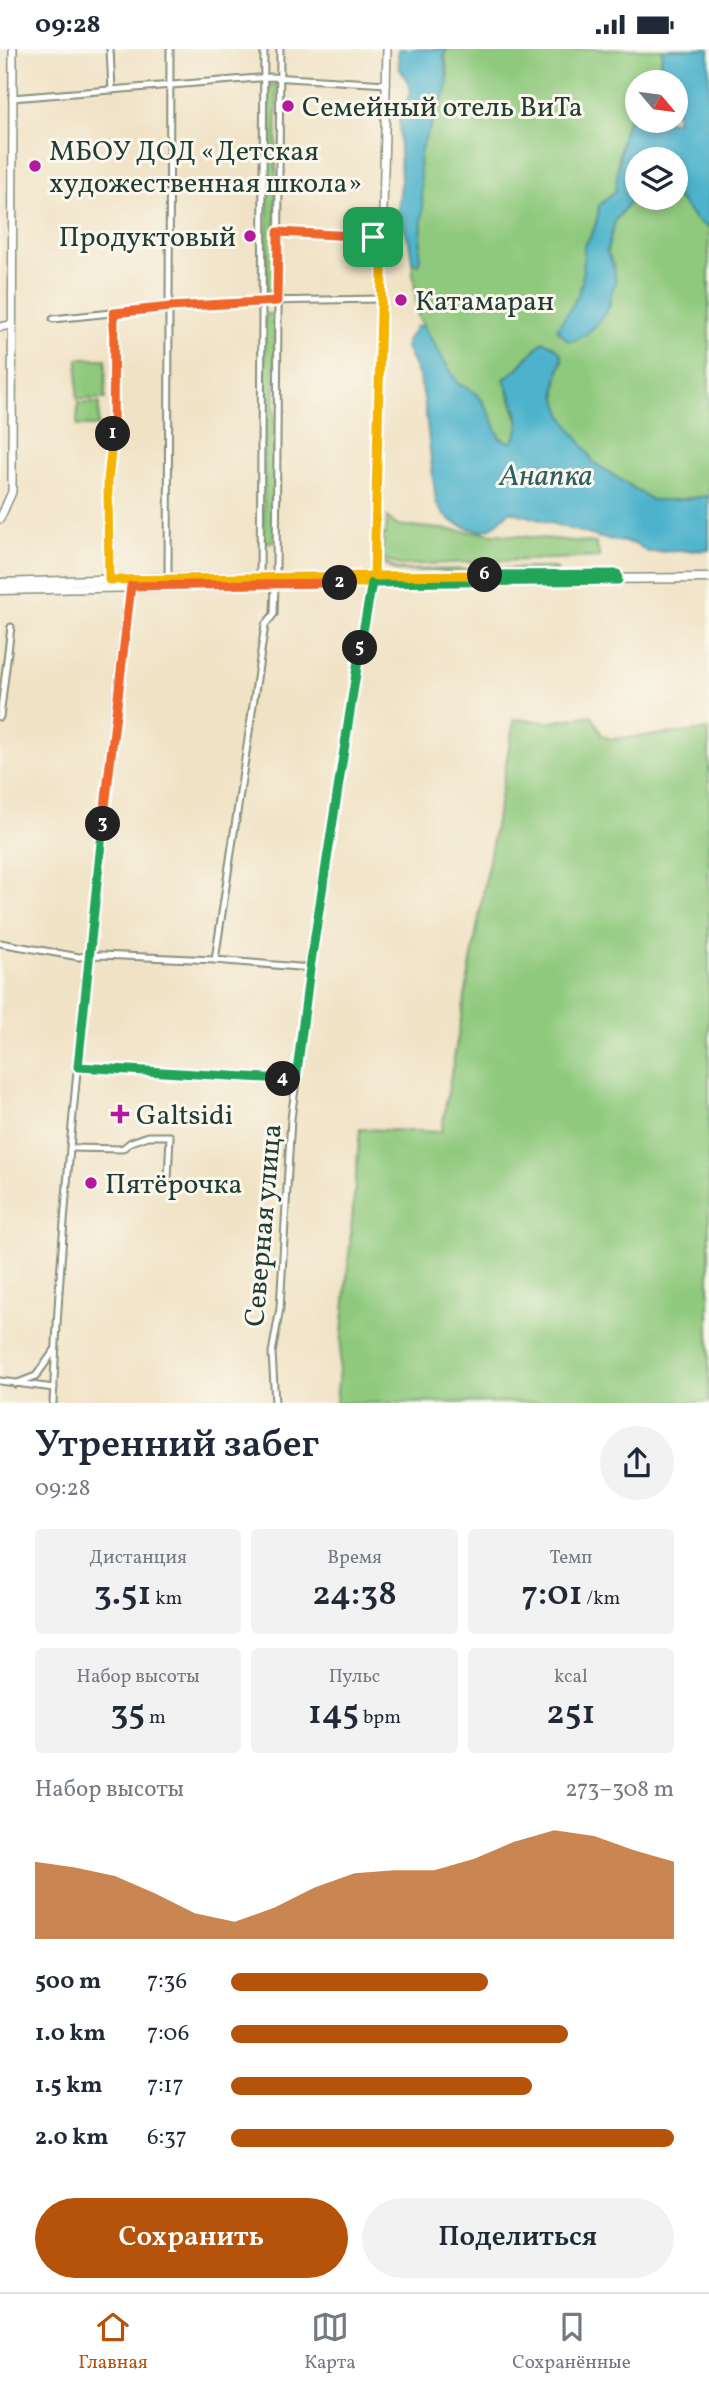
<!DOCTYPE html>
<html lang="ru">
<meta charset="utf-8">
<style>
body{margin:0;font-family:Vollkorn,serif;background:#f2f2f3;color:#1f2937;height:100vh;display:flex;flex-direction:column;font-size:26px;white-space:nowrap}
*{box-sizing:border-box;margin:0}
p{font-size:23px;color:#747a83}
.icon{flex:none;width:38px;height:38px;fill:none;stroke:currentColor;stroke-width:2;stroke-linecap:round;stroke-linejoin:round}
.map{position:relative;height:1354px;overflow:hidden}
.sheet{display:flex;flex-direction:column;background:#fff;flex:1}
.sheet>*{flex:none}
.needle{width:46px;rotate:119deg}
.fabs{position:absolute;left:625px;top:21px;display:grid;gap:14px}
.fabs a{display:grid;place-items:center;width:63px;height:63px;border-radius:50%;background:#fff;box-shadow:0 4px 10px #0003;font-size:35px}
.pin{position:absolute;display:grid;place-items:center;width:60px;height:60px;color:#fff;margin:-30px;border-radius:14px;box-shadow:0 4px 10px #0006}
.km{position:absolute;width:35px;height:35px;margin:-18px;border-radius:50%;background:#222;color:#fff;font-size:19px;line-height:35px;text-align:center}
.round{display:grid;place-items:center;flex:none;width:74px;height:74px;border-radius:37px;background:#f2f2f3}
.overview{display:flex;align-items:center;justify-content:space-between;height:119px;padding:0 35px}
h1{font-size:38px;font-weight:600;line-height:52px}
.figures{display:grid;grid-template-columns:repeat(3,1fr);gap:10px;height:119px;padding:7px 35px}
.figures div{display:grid;align-content:center;border-radius:7px;background:#f2f2f3;text-align:center}
.figures b{font-size:35px;font-weight:600}
.figures small{font-size:19px;font-weight:400}
.figures p{font-size:19px}
.chart{height:196px;padding:14px 35px}
.chart p{display:flex;justify-content:space-between}
.chart svg{width:100%;height:126px;margin-top:7px;fill:#b45309;opacity:.7}
.button{display:flex;gap:14px;margin-top:auto;padding:14px 35px}
.button a{flex:1;height:80px;border-radius:42px;background:#b45309;color:#fff;font-size:28px;font-weight:600;line-height:80px;text-align:center}
.button a+a{background:#f2f2f3;color:#1f2937}
ul{padding:0 35px;list-style:none;font-size:23px}
li{display:grid;grid-template-columns:112px 84px 1fr;align-items:center;height:52px}
li i{height:18px;border-radius:9px;background:#b45309}
.status{display:flex;justify-content:space-between;align-items:center;height:49px;padding:0 35px;background:#fff;direction:ltr}
.status svg{height:19px;fill:currentColor}
.tab-bar{display:flex;justify-content:space-around;align-items:center;height:98px;border-top:2px solid #e0e1e3;background:#fff;font-size:19px;color:#747a83}
.tab-bar a{display:grid;justify-items:center;gap:4px}
.tab-bar .on{color:#b45309}
.map>svg:first-child{display:block}
.green{fill:#8fc97d;stroke:#578358;stroke-width:2}
.water{fill:#4db3cc;stroke:#367880;stroke-width:2}
.lines{fill:none;stroke-linecap:round;stroke-linejoin:round}
.street-casing{stroke:#88907c;stroke-width:9}
.secondary-casing{stroke:#88907c;stroke-width:10}
.primary-casing{stroke:#88907c;stroke-width:11}
.street{stroke:#fff;stroke-width:5}
.secondary{stroke:#fff;stroke-width:7}
.primary{stroke:#fff;stroke-width:8}
.split-1-casing{stroke:#fff;stroke-width:14}
.split-2-casing{stroke:#fff;stroke-width:14}
.split-3-casing{stroke:#fff;stroke-width:14}
.split-4-casing{stroke:#fff;stroke-width:14}
.split-5-casing{stroke:#fff;stroke-width:14}
.split-6-casing{stroke:#fff;stroke-width:14}
.split-7-casing{stroke:#fff;stroke-width:14}
.split-1{stroke:#f0652b;stroke-width:9}
.split-2{stroke:#f5b400;stroke-width:9}
.split-3{stroke:#f0652b;stroke-width:9}
.split-4{stroke:#22a559;stroke-width:9}
.split-5{stroke:#22a559;stroke-width:9}
.split-6{stroke:#22a559;stroke-width:9}
.split-7{stroke:#f5b400;stroke-width:9}
.poi-dot{fill:#b5179e;stroke:#fbf7ec;stroke-width:2.5}
.labels{text-anchor:middle;stroke-width:6;stroke-linejoin:round;paint-order:stroke}
.poi-label{font-size:28px;fill:#1f3d34;stroke:#fbf7ec;text-anchor:start}
.street-label{font-size:28px;fill:#1f3d34;stroke:#fbf7ec}
.water-label{font-size:30px;font-style:italic;fill:#2d6062;stroke:#fbf7ec}
</style>
<div class="status"><b>09:28</b><svg viewBox="0 0 49 12"><path d="M0 12V9h3v3zM5 12V6h3v6zM10 12V3h3v9zM15 12V0h3v12zM26 1h20v11H26zM47 4h2v5h-2z"/></svg></div>
<div class="map">
<svg width="709" height="1354" viewBox="0 0 709 1354">
<rect width="100%" height="100%" fill="#fbf7ec"/>
<filter id="ink" filterUnits="userSpaceOnUse"><feTurbulence type="fractalNoise" baseFrequency=".0143" numOctaves="2"/><feDisplacementMap in="SourceGraphic" scale="14" xChannelSelector="R" yChannelSelector="G"/><feConvolveMatrix kernelMatrix="1 2 1 2 8 2 1 2 1" color-interpolation-filters="sRGB"/></filter>
<filter id="wash" filterUnits="userSpaceOnUse"><feTurbulence type="fractalNoise" baseFrequency=".00686" numOctaves="4" result="noise"/><feDisplacementMap in="SourceGraphic" scale="28" xChannelSelector="R" yChannelSelector="G"/><feGaussianBlur stdDeviation="1.57" result="paint"/><feColorMatrix in="noise" values="0 0 0 0 0 0 0 0 0 0 0 0 0 0 0 0 0 1.4 0 .05"/><feComposite in="paint" operator="in"/></filter>
<g filter="url(#wash)">
<rect width="100%" height="100%" fill="#f0e2c5"/>
<g class="green">
<path d="M446 0H662C664 15 656 21 647 33H637C637 61 622 82 618 109 617 119 621 133 615 142 612 147 603 152 599 157 598 173 594 185 584 197 584 229 584 246 563 271L609 259 614 218 607 202 611 186 615 172 637 143V149H676V147L697 172 709 179V447L676 451H652L593 413C587 399 575 389 567 376 554 355 554 333 563 311L529 306 517 320 504 330 519 374V385L511 394 500 389C490 366 485 343 458 335L423 277 418 267 412 213 419 215C420 196 423 176 422 156 422 137 416 116 421 97 428 75 446 56 448 32 449 21 443 11 446 0Z"/>
<polygon points="277,35 275,246 266,246 269,36"/>
<polygon points="265,265 275,265 274,493 263,493"/>
<polygon points="78,310 106,310 105,350 77,350"/>
<polygon points="78,354 99,354 98,377 77,377"/>
<polygon points="387,468 396,476 596,494 600,508 399,516 383,509 383,485 386,486"/>
<polygon points="383,512 398,521 556,519 558,524 396,522 386,517"/>
<polygon points="592,666 602,686 610,690 709,681 709,1353 336,1354 360,1080 441,1083 514,670 551,673"/>
</g>
<g class="water">
<polygon points="398,0 446,0 444,8 448,32 442,53 422,96 419,111 423,158 419,216 412,213 409,193 398,161 401,135 399,71 401,59 410,45 410,37 399,18"/>
<path d="M662 0H709V179L697 172 676 147V110H637V143L615 172 607 202 614 218 616 234C609 243 612 253 607 261 600 273 583 293 568 292L557 280C581 243 584 243 584 197 594 185 598 173 599 157L615 142 623 83 637 51V72H676V33H647C656 21 664 15 662 0Z"/>
<path d="M417 277H423L458 335C484 343 490 365 500 389L511 394C528 374 512 351 504 330L517 320 543 292C577 305 554 317 556 341 558 373 581 387 593 413L652 451H676L709 447V501L648 503 636 495 601 489 510 462 493 478 482 482C462 478 445 473 436 453L424 349 419 327 406 298 407 292Z"/>
</g>
</g>
<g filter="url(#ink)">
<g class="lines">
<defs>
<g id="street">
<polyline points="110,0 112,41"/>
<polyline points="12,49 271,28 387,35"/>
<polyline points="278,183 383,188"/>
<polyline points="53,270 170,258 263,252 382,250"/>
<polyline points="260,528 264,0"/>
<polyline points="276,528 280,0"/>
<polyline points="168,530 170,0"/>
<polyline points="109,531 109,432 113,392 114,264"/>
<polyline points="0,668 11,578"/>
<polyline points="0,894 79,908 100,906 215,911 310,919"/>
<polyline points="215,911 265,576 274,565 275,535"/>
<polyline points="78,1018 296,1031"/>
<polyline points="70,1099 122,1100 131,1093 148,1087 170,1087 168,1131"/>
<polyline points="0,1332 54,1339"/>
<polyline points="15,1335 36,1327 54,1302"/>
<path d="M53 1354C61 1169 80 984 100 800 110 713 116 623 131 537"/>
<polyline points="275,1354 272,1304 280,1259 291,1070 322,835 373,532"/>
</g>
<g id="secondary">
<polyline points="0,278 10,276"/>
<polyline points="0,470 12,443 13,0"/>
<polyline points="374,527 387,0"/>
</g>
<g id="primary">
<polyline points="0,534 158,529 459,526"/>
<polyline points="0,541 475,531 709,529"/>
</g>
</defs>
<use href="#street" class="street-casing"/>
<use href="#secondary" class="secondary-casing"/>
<use href="#primary" class="primary-casing"/>
<use href="#street" class="street"/>
<use href="#secondary" class="secondary"/>
<use href="#primary" class="primary"/>
</g>
</g>
<g class="lines" filter="url(#ink)">
<defs>
<polyline id="split-1" points="113,385 114,264 170,258 277,252 278,183 373,188"/>
<polyline id="split-2" points="113,385 108,432 109,531 374,527 372,534 340,534"/>
<polyline id="split-3" points="103,775 131,537 340,534"/>
<polyline id="split-4" points="103,775 78,1018 283,1030"/>
<polyline id="split-5" points="283,1030 296,1031 310,919 360,599"/>
<polyline id="split-6" points="360,599 372,534 618,531 617,525 485,526"/>
<polyline id="split-7" points="373,188 383,188 374,527 485,526"/>
</defs>
<use href="#split-1" class="split-1-casing"/>
<use href="#split-2" class="split-2-casing"/>
<use href="#split-3" class="split-3-casing"/>
<use href="#split-4" class="split-4-casing"/>
<use href="#split-5" class="split-5-casing"/>
<use href="#split-6" class="split-6-casing"/>
<use href="#split-7" class="split-7-casing"/>
<use href="#split-1" class="split-1"/>
<use href="#split-2" class="split-2"/>
<use href="#split-3" class="split-3"/>
<use href="#split-4" class="split-4"/>
<use href="#split-5" class="split-5"/>
<use href="#split-6" class="split-6"/>
<use href="#split-7" class="split-7"/>
</g>
<g class="poi-dot">
<circle cx="288" cy="57" r="7"/>
<circle cx="35" cy="117" r="7"/>
<circle cx="250" cy="187" r="7"/>
<circle cx="401" cy="251" r="7"/>
<path d="M116.5 1054.5h7v7h7v7h-7v7h-7v-7h-7v-7h7z"/>
<circle cx="91" cy="1134" r="7"/>
</g>
<g class="labels">
<g class="poi-label">
<text x="302" y="67">Семейный отель ВиТа</text>
<text x="49" y="111">МБОУ ДОД «Детская<tspan x="49" dy="32">художественная школа»</tspan></text>
<text x="236" y="197" text-anchor="end">Продуктовый</text>
<text x="415" y="261">Катамаран</text>
<text x="136" y="1075">Galtsidi</text>
<text x="105" y="1144">Пятёрочка</text>
</g>
<g class="street-label">
<text transform="translate(262 1176) rotate(-85)" y="10">Северная улица</text>
</g>
<g class="water-label">
<text x="546" y="436">Анапка</text>
</g>
</g>
</svg>
<div class="fabs">
<a><svg class="needle" viewBox="-14 -14 28 28"><path d="M0-13l5 13h-10z" fill="#e53935"/><path d="M0 13l5-13h-10z" fill="#747a83"/></svg></a>
<a><svg class="icon" aria-label="layers" viewBox="0 0 24 24"><path d="M12 4l9 5-9 5-9-5zM3 14l9 5 9-5"/></svg></a>
</div>
<div class="pin" style="left:373px;top:188px;background:#1e9e55"><svg class="icon" aria-label="arrive" viewBox="0 0 24 24"><path d="M6 21V4h12l-3 4 3 4H6"/></svg></div>
<b class="km" style="left:113px;top:385px">1</b>
<b class="km" style="left:340px;top:534px">2</b>
<b class="km" style="left:103px;top:775px">3</b>
<b class="km" style="left:283px;top:1030px">4</b>
<b class="km" style="left:360px;top:599px">5</b>
<b class="km" style="left:485px;top:526px">6</b>
</div>
<section class="sheet">
<div class="overview"><div><h1>Утренний забег</h1><p>09:28</p></div><a class="round"><svg class="icon" aria-label="share" viewBox="0 0 24 24"><path d="M12 15V3M7 8l5-5 5 5M5 13v7h14v-7"/></svg></a></div>
<div class="figures">
<div><p>Дистанция</p><b>3.51<small> km</small></b></div>
<div><p>Время</p><b>24:38</b></div>
<div><p>Темп</p><b>7:01<small> /km</small></b></div>
</div>
<div class="figures">
<div><p>Набор высоты</p><b>35<small> m</small></b></div>
<div><p>Пульс</p><b>145<small> bpm</small></b></div>
<div><p>kcal</p><b>251</b></div>
</div>
<div class="chart"><p><span>Набор высоты</span>273–308 m</p>
<svg viewBox="0 0 160 44" preserveAspectRatio="none"><path d="M0 44V17L10 19L20 22L30 28L40 35L50 38L60 33L70 26L80 21L90 20L100 20L110 16L120 10L130 6L140 8L150 13L160 17V44z"/></svg>
</div>
<ul>
<li><b>500 m</b>7:36<i style="width:58%"></i></li>
<li><b>1.0 km</b>7:06<i style="width:76%"></i></li>
<li><b>1.5 km</b>7:17<i style="width:68%"></i></li>
<li><b>2.0 km</b>6:37<i style="width:100%"></i></li>
</ul>
<div class="button"><a>Сохранить</a><a>Поделиться</a></div>
</section>
<nav class="tab-bar">
<a class="on"><svg class="icon" aria-label="home" viewBox="0 0 24 24"><path d="M3 11l9-7 9 7M6 9v11h12V9"/></svg>Главная</a>
<a><svg class="icon" aria-label="map" viewBox="0 0 24 24"><path d="M3 6l6-2 6 2 6-2v14l-6 2-6-2-6 2zM9 4v14M15 6v14"/></svg>Карта</a>
<a><svg class="icon" aria-label="saved" viewBox="0 0 24 24"><path d="M7 4h10v16l-5-4-5 4z"/></svg>Сохранённые</a>
</nav>
